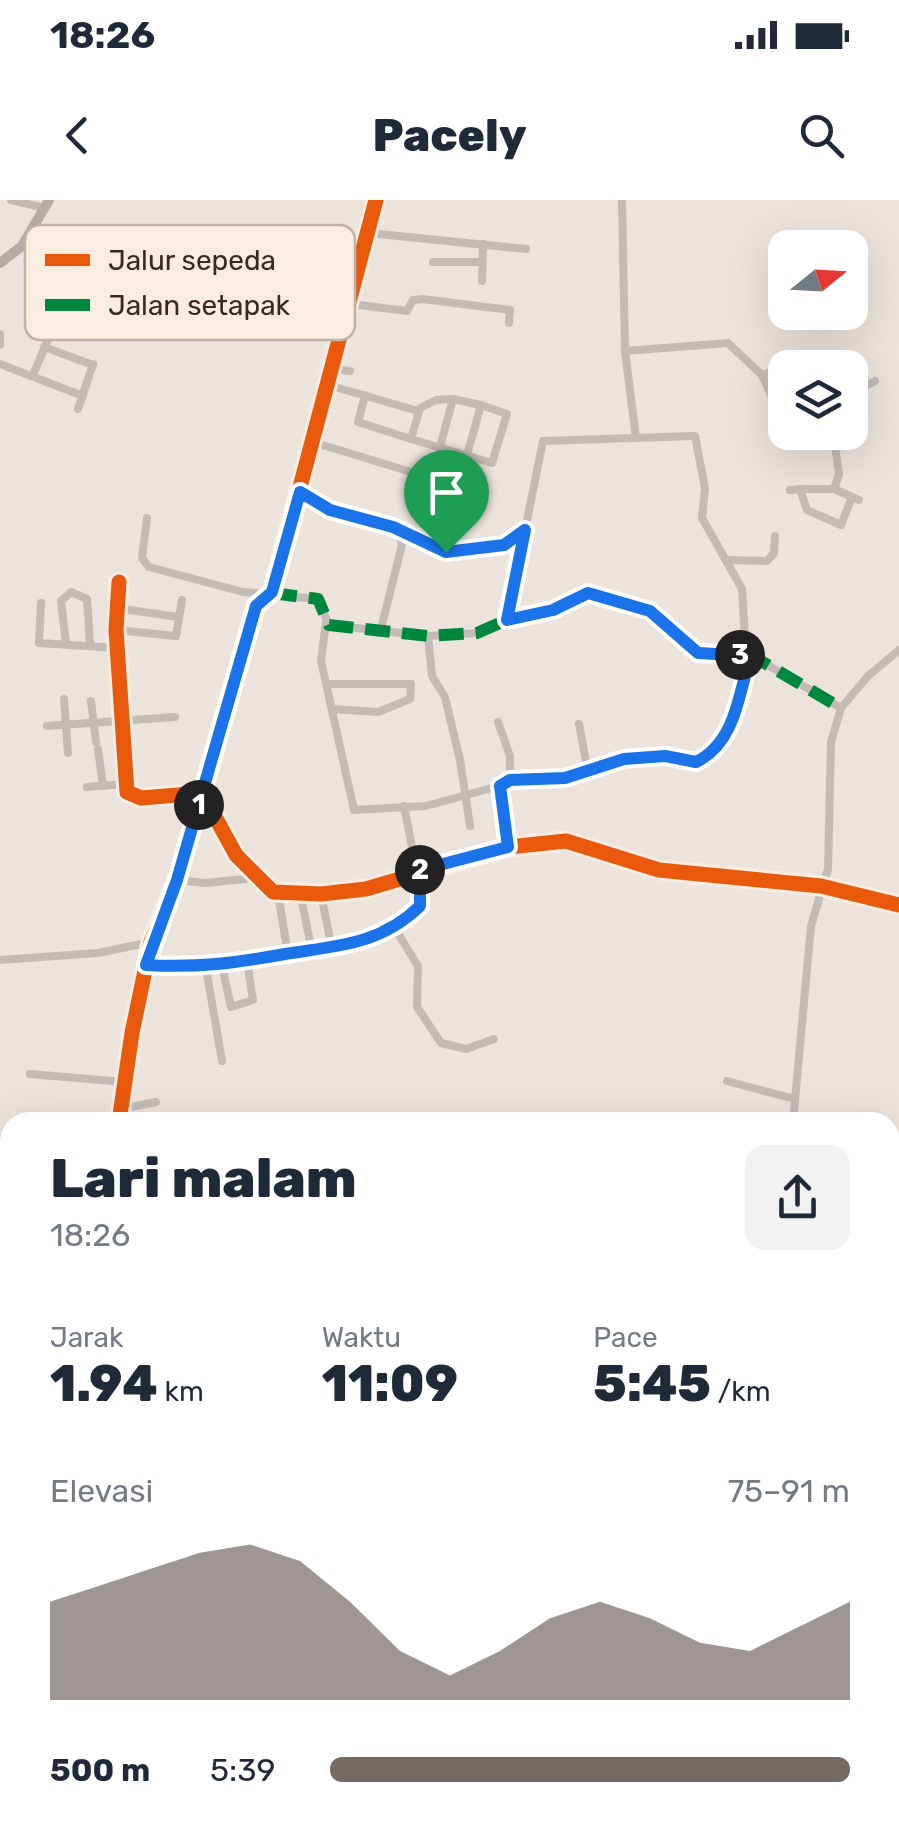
<!DOCTYPE html>
<html lang="id">
<meta charset="utf-8">
<style>
body{margin:0;font-family:Rubik,sans-serif;background:#f2f2f3;color:#1f2937;height:100vh;display:flex;flex-direction:column;font-size:38px;white-space:nowrap}
*{box-sizing:border-box;margin:0}
p{font-size:32px;color:#747a83}
.icon{flex:none;width:55px;height:55px;fill:none;stroke:currentColor;stroke-width:2;stroke-linecap:round;stroke-linejoin:round}
.map{position:relative;flex:1;overflow:hidden}
.drawer{position:absolute;left:0px;top:912px;width:900px;height:718px;display:flex;flex-direction:column;background:#fff;border-radius:30px 30px 0 0;box-shadow:0 10px 40px #0002}
.drawer>*{flex:none}
.needle{width:65px;rotate:72deg}
.tools{position:absolute;left:768px;top:30px;display:grid;gap:20px}
.tools a{display:grid;place-items:center;width:100px;height:100px;border-radius:20px;background:#fff;box-shadow:0 10px 40px #0002;font-size:50px}
.pin{position:absolute;display:grid;place-items:center;width:85px;height:85px;color:#fff;margin:-102px -42px;border-radius:50% 50% 50% 0;rotate:-45deg;box-shadow:0 0 10px #0007}
.pin .icon{rotate:45deg}
.km{position:absolute;width:50px;height:50px;margin:-25px;border-radius:50%;background:#222;color:#fff;font-size:28px;line-height:50px;text-align:center}
.round{display:grid;place-items:center;flex:none;width:105px;height:105px;border-radius:20px;background:#f2f2f3}
.head{display:flex;align-items:center;justify-content:space-between;height:170px;padding:0 50px}
h1{font-size:55px;font-weight:800;line-height:75px}
.figures{display:grid;grid-template-columns:repeat(3,1fr);gap:15px;height:170px;padding:10px 50px}
.figures div{display:grid;align-content:center}
.figures b{font-size:50px;font-weight:800}
.figures small{font-size:28px;font-weight:400}
.figures p{font-size:28px}
.chart{height:280px;padding:20px 50px}
.chart p{display:flex;justify-content:space-between}
.chart svg{width:100%;height:180px;margin-top:10px;fill:#746a65;opacity:.7}
ul{padding:0 50px;list-style:none;font-size:32px}
li{display:grid;grid-template-columns:160px 120px 1fr;align-items:center;height:75px}
li i{height:25px;border-radius:12px;background:#746a65}
.status{display:flex;justify-content:space-between;align-items:center;height:70px;padding:0 50px;background:#fff;direction:ltr}
.status svg{height:28px;fill:currentColor}
header{display:flex;justify-content:space-between;align-items:center;height:130px;padding:0 50px;background:#fff;font-size:45px;font-weight:800}
.map>svg:first-child{display:block}
.lines{fill:none;stroke-linecap:round;stroke-linejoin:round}
.street{stroke:#c3bbb6;stroke-width:8}
.secondary{stroke:#b4aca6;stroke-width:10}
.quiet{stroke:#00873e;stroke-width:12;stroke-dasharray:25 12;stroke-linecap:butt}
.cycleway-casing{stroke:#f9ede2;stroke-width:21}
.cycleway{stroke:#e8590c;stroke-width:15}
.route-casing{stroke:#fff;stroke-width:20}
.route{stroke:#1a73e8;stroke-width:12}
.key{fill:#f9ede2;stroke:#beb2a9;stroke-width:2.5}
.key-label{font-size:28px;fill:#342925}
</style>
<div class="status"><b>18:26</b><svg viewBox="0 0 49 12"><path d="M0 12V9h3v3zM5 12V6h3v6zM10 12V3h3v9zM15 12V0h3v12zM26 1h20v11H26zM47 4h2v5h-2z"/></svg></div>
<header><svg class="icon" aria-label="back" viewBox="0 0 24 24"><path d="M15 5l-7 7 7 7"/></svg>Pacely<svg class="icon" aria-label="search" viewBox="0 0 24 24"><circle cx="10" cy="10" r="6"/><path d="M15 15l6 6"/></svg></header>
<div class="map">
<svg width="899" height="1629" viewBox="0 0 899 1629">
<rect width="100%" height="100%" fill="#ebe3dc"/>
<g class="lines">
<g class="street">
<polyline points="11,0 45,8"/>
<polyline points="622,0 625,151 636,238"/>
<polyline points="369,33 526,49"/>
<polyline points="433,62 482,62"/>
<polyline points="482,81 483,44"/>
<polyline points="351,104 407,111 413,100 422,99 510,110 509,123"/>
<polyline points="57,119 99,135"/>
<polyline points="0,134 0,145"/>
<polyline points="44,147 93,165"/>
<polyline points="625,151 728,143 762,175 811,158 834,168"/>
<polyline points="0,164 83,196"/>
<polyline points="333,169 350,171"/>
<polyline points="33,175 63,104"/>
<polyline points="762,175 785,226"/>
<polyline points="328,185 418,211"/>
<polyline points="853,192 863,207"/>
<polyline points="850,194 875,181"/>
<polyline points="365,195 358,222 411,239 420,208 436,200 453,199 440,247"/>
<polyline points="453,199 481,205"/>
<polyline points="78,209 93,164"/>
<polyline points="793,232 834,239 839,274 834,289 859,300"/>
<polyline points="411,239 492,263 507,214 481,205 467,255"/>
<polyline points="313,242 447,283"/>
<polyline points="800,289 834,289"/>
<polyline points="790,290 800,289 807,310 841,325 852,297"/>
<polyline points="299,292 330,309 393,327 446,353 504,345 525,330"/>
<polyline points="147,318 142,358 149,367 243,392 318,399 329,425 428,436 477,433 507,420 553,410 588,393 650,411 698,453 756,458 841,508"/>
<polyline points="729,360 767,361 774,353 775,336"/>
<polyline points="119,382 116,430 127,592 141,598 202,593 236,655 273,692 321,694 366,689 508,647 566,641 659,670 821,686 899,705"/>
<polyline points="41,403 39,443 117,448"/>
<polyline points="116,408 178,417"/>
<polyline points="507,420 543,241 695,236 705,288 702,318 742,389 746,455"/>
<polyline points="326,422 321,461 354,610 426,606 499,586 508,647"/>
<polyline points="381,429 402,345 399,331"/>
<polyline points="116,430 176,436 182,400"/>
<polyline points="428,436 432,476 445,497 460,560 470,626"/>
<polyline points="66,443 61,401 71,392 87,399 90,444"/>
<polyline points="327,484 411,484 410,499 378,512 333,509"/>
<polyline points="64,499 68,553"/>
<polyline points="91,501 96,542"/>
<polyline points="498,522 510,556 510,580"/>
<polyline points="579,524 588,572"/>
<polyline points="47,526 175,517"/>
<polyline points="98,549 103,586"/>
<polyline points="499,586 510,580 565,577 624,559 665,556 699,561 724,541 751,456"/>
<polyline points="87,587 126,584"/>
<polyline points="177,680 205,683 255,678"/>
<polyline points="300,693 312,751"/>
<polyline points="278,694 288,754"/>
<polyline points="321,694 332,749"/>
<polyline points="394,727 417,710 422,698 404,606"/>
<polyline points="0,760 98,753 151,742"/>
<path d="M147 765C221 769 326 759 394 727L418 766 417 807 441 843 466 849 494 839"/>
<polyline points="222,766 231,807 253,800 247,762"/>
<polyline points="206,768 222,861"/>
<polyline points="30,874 125,882"/>
<polyline points="727,881 795,899"/>
<polyline points="121,909 156,902"/>
<polyline points="119,922 132,833 151,742 177,680 256,406 272,393 376,0"/>
<polyline points="793,922 811,726 828,669 831,542 841,508 868,476 899,450"/>
<polyline points="0,987 10,988"/>
<polyline points="890,1026 899,1027"/>
<polyline points="0,1154 10,1151"/>
<polyline points="890,1159 899,1158"/>
<polyline points="0,1280 10,1279"/>
<polyline points="0,1318 10,1324"/>
<polyline points="7,1390 10,1406"/>
<polyline points="0,1398 10,1383"/>
<polyline points="0,1538 10,1533"/>
<polyline points="236,1620 237,1629"/>
<polyline points="413,1629 415,1620"/>
<polyline points="450,1629 451,1620"/>
<polyline points="622,1629 624,1620"/>
</g>
<g class="secondary">
<polyline points="0,63 22,46 49,0"/>
<polyline points="285,1629 307,1623 391,1629"/>
</g>
<polyline class="quiet" points="272,393 318,399 329,425 428,436 477,433 507,420 553,410 588,393 650,411 698,453 756,458 841,508"/>
<defs>
<g id="cycleway">
<polyline points="119,382 116,430 127,592 141,598 202,593 236,655 273,692 321,694 366,689 508,647 566,641 659,670 821,686 899,705"/>
<polyline points="119,922 132,833 151,742 177,680 256,406 272,393 376,0"/>
</g>
</defs>
<use href="#cycleway" class="cycleway-casing"/>
<use href="#cycleway" class="cycleway"/>
</g>
<g class="lines">
<defs>
<path id="route" d="M300 292 330 310 393 327 446 352 504 345 525 330 507 420 553 410 588 393 650 411 698 453 750 456C739 495 735 543 696 562L665 556 624 559 565 578 510 580 500 586 508 647 420 670V706C380 745 336 746 285 754 235 763 198 768 146 765L177 680 256 406 272 392Z"/>
</defs>
<use href="#route" class="route-casing"/>
<use href="#route" class="route"/>
</g>
<rect x="25" y="25" width="330" height="115" rx="15" class="key"/>
<rect x="45" y="54" width="45" height="12" fill="#e8590c"/>
<rect x="45" y="99" width="45" height="12" fill="#00873e"/>
<g class="key-label">
<text x="108" y="70">Jalur sepeda</text>
<text x="108" y="115">Jalan setapak</text>
</g>
</svg>
<div class="tools">
<a><svg class="needle" viewBox="-14 -14 28 28"><path d="M0-13l5 13h-10z" fill="#e53935"/><path d="M0 13l5-13h-10z" fill="#747a83"/></svg></a>
<a><svg class="icon" aria-label="layers" viewBox="0 0 24 24"><path d="M12 4l9 5-9 5-9-5zM3 14l9 5 9-5"/></svg></a>
</div>
<div class="pin" style="left:446px;top:352px;background:#1e9e55"><svg class="icon" aria-label="arrive" viewBox="0 0 24 24"><path d="M6 21V4h12l-3 4 3 4H6"/></svg></div>
<b class="km" style="left:199px;top:605px">1</b>
<b class="km" style="left:420px;top:670px">2</b>
<b class="km" style="left:740px;top:455px">3</b>
<section class="drawer">
<div class="head"><div><h1>Lari malam</h1><p>18:26</p></div><a class="round"><svg class="icon" aria-label="share" viewBox="0 0 24 24"><path d="M12 15V3M7 8l5-5 5 5M5 13v7h14v-7"/></svg></a></div>
<div class="figures">
<div><p>Jarak</p><b>1.94<small> km</small></b></div>
<div><p>Waktu</p><b>11:09</b></div>
<div><p>Pace</p><b>5:45<small> /km</small></b></div>
</div>
<div class="chart"><p><span>Elevasi</span>75–91 m</p>
<svg viewBox="0 0 160 44" preserveAspectRatio="none"><path d="M0 44V20L10 16L20 12L30 8L40 6L50 10L60 20L70 32L80 38L90 32L100 24L110 20L120 24L130 30L140 32L150 26L160 20V44z"/></svg>
</div>
<ul>
<li><b>500 m</b>5:39<i style="width:100%"></i></li>
</ul>
</section>
</div>
